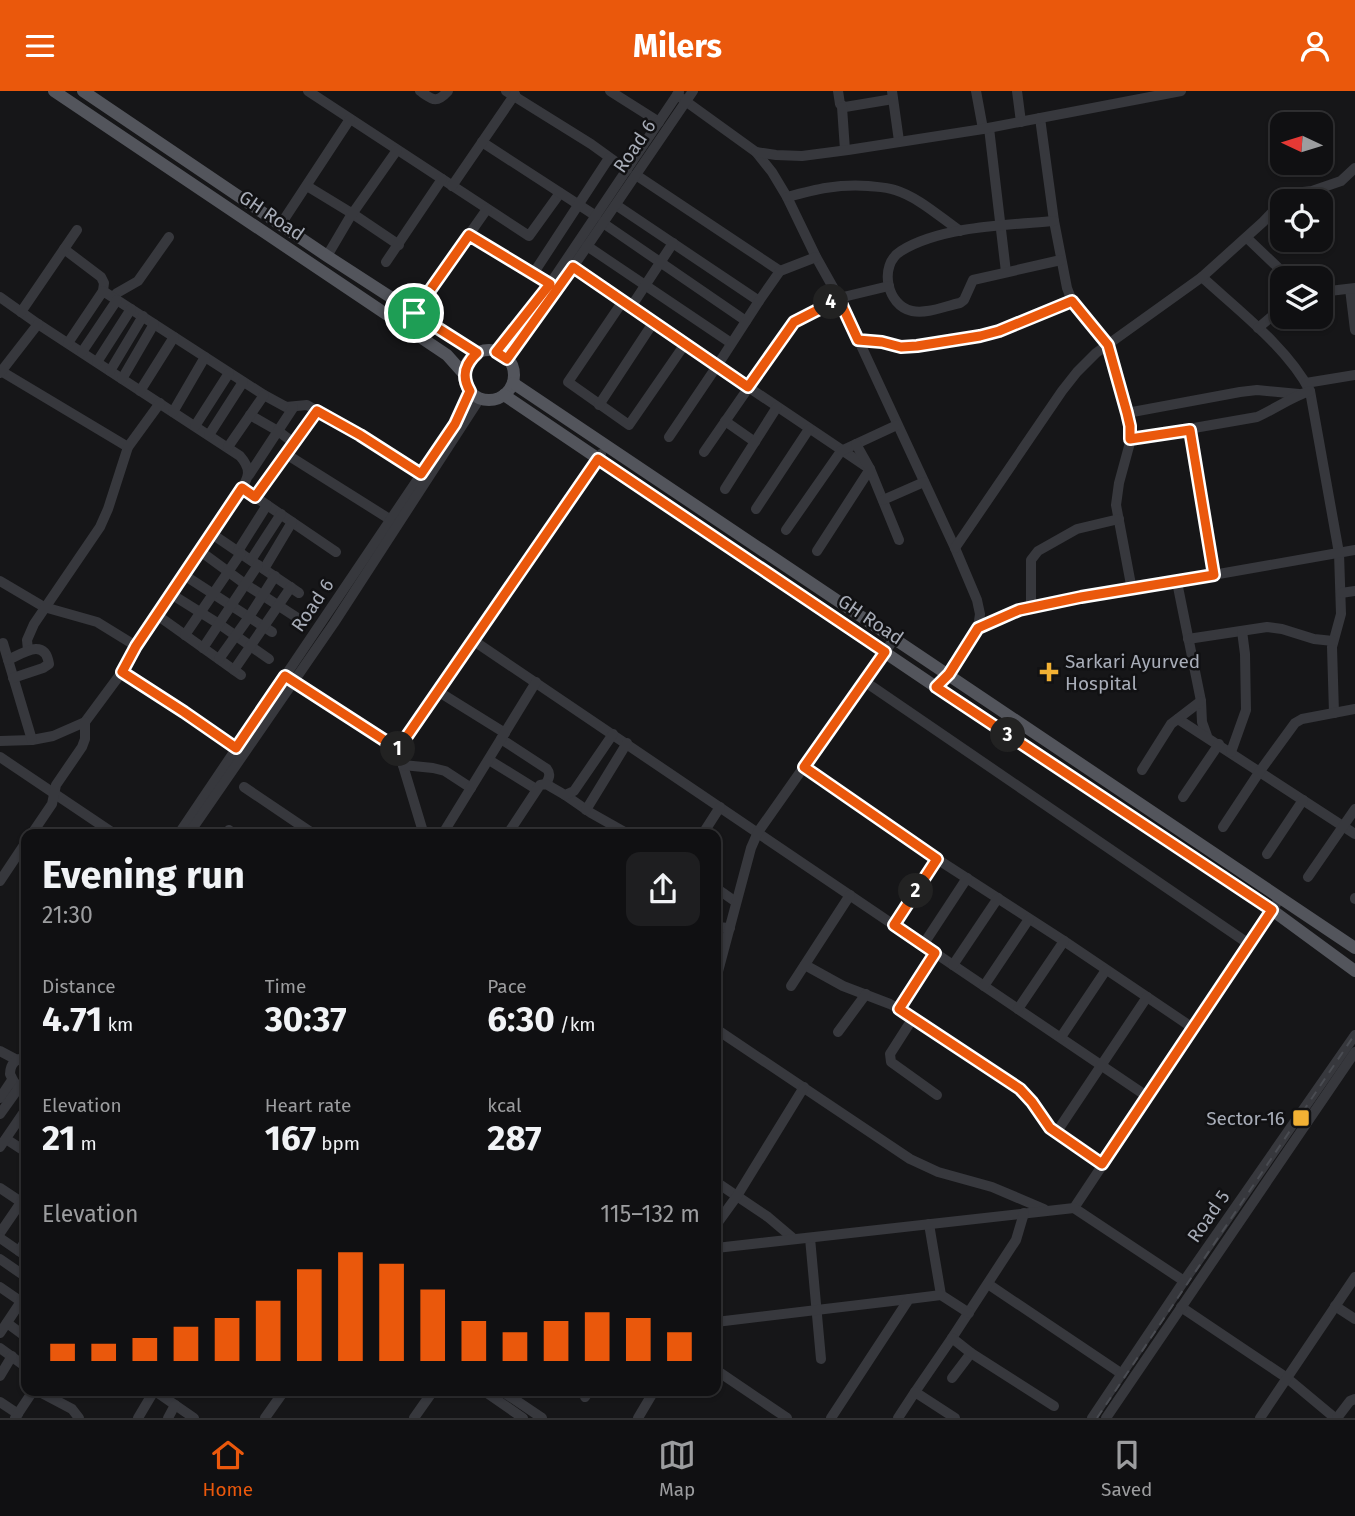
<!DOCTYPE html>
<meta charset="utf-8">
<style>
body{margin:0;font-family:"Fira Sans",sans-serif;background:#1e1e20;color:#f1f3f6;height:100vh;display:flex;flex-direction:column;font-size:26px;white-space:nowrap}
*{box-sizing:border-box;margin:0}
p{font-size:23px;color:#9c9d9f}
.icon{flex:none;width:38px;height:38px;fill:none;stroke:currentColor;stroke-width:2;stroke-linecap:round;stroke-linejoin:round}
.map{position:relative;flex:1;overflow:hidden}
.sheet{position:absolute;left:21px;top:738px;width:700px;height:567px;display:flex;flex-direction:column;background:#101012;border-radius:14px;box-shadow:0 2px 5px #0004,0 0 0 2px #303032}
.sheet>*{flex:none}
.needle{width:46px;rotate:274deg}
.tools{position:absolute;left:1270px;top:21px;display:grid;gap:14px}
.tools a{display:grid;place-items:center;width:63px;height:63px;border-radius:14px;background:#101012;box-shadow:0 2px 5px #0004,0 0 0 2px #303032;font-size:35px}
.pin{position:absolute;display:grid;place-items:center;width:60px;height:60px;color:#fff;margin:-30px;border:4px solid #fff;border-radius:50%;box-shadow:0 2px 7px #0007}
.km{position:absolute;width:35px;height:35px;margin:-18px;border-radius:50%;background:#222;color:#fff;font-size:19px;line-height:35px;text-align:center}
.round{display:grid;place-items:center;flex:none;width:74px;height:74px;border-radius:14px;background:#1e1e20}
.summary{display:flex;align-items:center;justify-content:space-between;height:119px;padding:0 21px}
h1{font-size:38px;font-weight:700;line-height:52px}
.metrics{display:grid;grid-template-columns:repeat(3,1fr);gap:10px;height:119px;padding:7px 21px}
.metrics div{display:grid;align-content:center}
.metrics b{font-size:35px;font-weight:700}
.metrics small{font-size:19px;font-weight:400}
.metrics p{font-size:19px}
.chart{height:196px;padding:14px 21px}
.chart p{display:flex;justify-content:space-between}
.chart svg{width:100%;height:126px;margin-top:7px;stroke:#ea580c;stroke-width:6}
header{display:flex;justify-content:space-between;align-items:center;height:91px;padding:0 21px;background:#ea580c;color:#fff;font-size:32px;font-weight:700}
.menu{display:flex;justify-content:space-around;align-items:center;height:98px;border-top:2px solid #303032;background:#101012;font-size:19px;color:#9c9d9f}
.menu a{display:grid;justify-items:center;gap:4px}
.menu .selected{color:#ea580c}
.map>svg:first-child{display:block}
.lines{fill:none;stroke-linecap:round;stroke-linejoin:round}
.minor{stroke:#37383d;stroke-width:10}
.major{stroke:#53555c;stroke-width:12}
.rail{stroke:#4a4c52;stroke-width:2;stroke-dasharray:9 7;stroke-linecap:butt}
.route-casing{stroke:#fff;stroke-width:14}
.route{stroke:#ea580c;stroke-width:9}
.poi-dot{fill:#f2b134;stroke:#111113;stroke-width:2.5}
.labels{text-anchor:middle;stroke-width:5;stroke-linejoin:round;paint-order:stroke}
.street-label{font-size:19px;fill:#a8adb8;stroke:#111113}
.poi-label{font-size:19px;fill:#a8adb8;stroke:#111113;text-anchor:start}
</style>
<header><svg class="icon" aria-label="menu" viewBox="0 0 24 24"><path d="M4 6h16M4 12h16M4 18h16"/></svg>Milers<svg class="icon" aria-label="person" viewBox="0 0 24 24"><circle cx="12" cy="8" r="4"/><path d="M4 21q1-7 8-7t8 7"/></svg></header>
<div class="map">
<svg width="1355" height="1327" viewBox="0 0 1355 1327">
<rect width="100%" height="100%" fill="#161618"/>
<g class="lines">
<g class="minor">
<polyline points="308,0 529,145 560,102"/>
<path d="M420 0C433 9 436 13 448 0"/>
<polyline points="506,0 591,53 627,79"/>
<polyline points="610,0 659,31"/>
<polyline points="838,0 840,13 845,16 893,8"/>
<polyline points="892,0 899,50"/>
<polyline points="976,0 983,38"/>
<polyline points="1017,0 1021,31"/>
<polyline points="677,4 756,61 772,81 787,106 816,166 839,207 955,457 977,509 980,523 978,537 949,583 936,596"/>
<polyline points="842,16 845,59"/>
<polyline points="1040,27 1054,130 1067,197 1072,210 1079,221 1108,254 1130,335 1131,348 1119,392 1116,414 1132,499"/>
<polyline points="989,37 1006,181"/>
<polyline points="482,51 596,125"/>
<polyline points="756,61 776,64 802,65 848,59 983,38 1181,0"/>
<polyline points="636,84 780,180"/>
<polyline points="307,95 353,123 399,154"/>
<polyline points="452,95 515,3"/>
<path d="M787 106C817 98 837 93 868 95 877 96 886 96 895 99 918 106 940 126 960 140"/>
<polyline points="1283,110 1294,102 1312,100 1341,90 1355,77"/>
<polyline points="616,114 759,210"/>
<path d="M1054 130C1008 134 941 135 901 160 878 174 887 215 912 220 928 223 945 215 960 212L964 209 973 189 1061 169"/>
<polyline points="603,132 746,230"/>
<polyline points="281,133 350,28"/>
<polyline points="469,144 550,193"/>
<polyline points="1247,147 1289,187"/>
<polyline points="587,155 731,252"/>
<polyline points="64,158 101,186 104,192 103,200"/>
<polyline points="327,165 350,126 397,59"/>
<polyline points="386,171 442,88"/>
<polyline points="573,176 653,232 870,378 899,449"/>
<polyline points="533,183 609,67"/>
<path d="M1202 186C1238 219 1288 257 1310 300L1339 462 1341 523 1332 556 1334 622"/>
<polyline points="1350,198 1355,239"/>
<polyline points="1321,201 1355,197"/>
<path d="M0 206 38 233 240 365C254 381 247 388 238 404L136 555 122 581 85 631 53 645 32 649 0 650"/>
<polyline points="113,206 117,202 138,190 169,146"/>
<polyline points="623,210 568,291 629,334 685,253"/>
<polyline points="631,216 673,152"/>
<polyline points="21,221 77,139"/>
<polyline points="414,222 487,118"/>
<polyline points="1258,237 1283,216"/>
<polyline points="857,249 882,251 901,256 917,255 980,245 999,240 1072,210"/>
<polyline points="68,252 103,200 264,304 286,316 307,314 360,344 421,383"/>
<polyline points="82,261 117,209"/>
<polyline points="497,261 554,187 679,1"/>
<polyline points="507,268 573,176 693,0"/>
<polyline points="97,271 131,218"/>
<polyline points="1,280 128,356"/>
<polyline points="110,280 143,225"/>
<polyline points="0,282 38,233"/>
<polyline points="122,288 154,233"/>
<polyline points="1306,292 1355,284"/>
<polyline points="140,300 174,246"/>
<polyline points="599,314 653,232"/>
<polyline points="173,321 205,266"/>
<polyline points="1127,322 1240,301 1257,299 1299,303"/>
<polyline points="250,324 278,340 294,352"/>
<polyline points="725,330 755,351"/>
<polyline points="195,335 229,282"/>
<polyline points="1190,339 1214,484"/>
<polyline points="209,344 243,291"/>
<polyline points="669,346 717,275 759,210 780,180 816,166"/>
<path d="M1131 348 1257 326C1275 318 1291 306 1310 300"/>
<polyline points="228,356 264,304"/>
<polyline points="704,361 794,231 839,207 889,195"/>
<polyline points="286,363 391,429"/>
<polyline points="249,384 293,317"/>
<polyline points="242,397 336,461"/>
<polyline points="725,398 777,316"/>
<polyline points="255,406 317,320"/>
<polyline points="883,409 924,391"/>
<polyline points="756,418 809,338"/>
<polyline points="786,439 841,360 897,334"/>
<polyline points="212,443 299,502"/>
<polyline points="955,457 1062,300 1077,281 1096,262 1202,186 1263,131 1283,110"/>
<polyline points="200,460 245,493 296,526"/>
<polyline points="238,460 267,414"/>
<polyline points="817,460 870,378 856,353"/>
<polyline points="251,469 281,423"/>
<polyline points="264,478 292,431"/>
<polyline points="184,484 272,541"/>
<polyline points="0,490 44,516 97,531 136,555"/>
<polyline points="1177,491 1201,610 1202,631 1207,645"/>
<polyline points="1341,502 1355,500"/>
<polyline points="171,503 219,533 269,568"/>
<polyline points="1031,516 1031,469 1038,460 1077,438 1119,428"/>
<polyline points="157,524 241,584"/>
<polyline points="978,537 1019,519 1031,516 1355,459"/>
<polyline points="185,544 241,462"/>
<polyline points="1188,548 1267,536 1282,538 1314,548 1333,550"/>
<polyline points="474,550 1148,1006"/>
<polyline points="3,552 32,649"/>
<polyline points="203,557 258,474"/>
<polyline points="28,559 27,549 34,533 100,436 108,418 128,356 160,312"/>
<polyline points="219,568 249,526 275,485"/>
<path d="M8 569C23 562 45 546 49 573L43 577 13 587"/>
<polyline points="234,579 291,496"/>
<polyline points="122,581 184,621 240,660"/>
<polyline points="288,587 398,658 601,363"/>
<polyline points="864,590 1249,853"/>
<polyline points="439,601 505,642"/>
<polyline points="1178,628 1355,743"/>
<path d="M501 648 547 678C551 683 549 687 546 693"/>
<polyline points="398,658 424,744"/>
<polyline points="1231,661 1246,619 1245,563 1242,540"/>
<polyline points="0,666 116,744"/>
<polyline points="489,669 536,698"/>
<polyline points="403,674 433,677 445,680 471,697"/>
<polyline points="804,676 937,768"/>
<polyline points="1142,679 1171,633 1201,610"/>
<polyline points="244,696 315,744"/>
<polyline points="565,704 591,722 630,744"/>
<polyline points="1183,706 1219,653"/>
<polyline points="586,719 627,652"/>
<polyline points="1223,736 1260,680 1295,632 1302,628 1355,618"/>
<polyline points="229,739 235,744"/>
<polyline points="31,744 52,713 56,694 82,656 85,648 85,631"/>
<polyline points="178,744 455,333 470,300"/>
<polyline points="188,744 334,532 480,307"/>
<polyline points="442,744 536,591"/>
<polyline points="507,744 540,694 546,693 565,704 574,700 613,643"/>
<polyline points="702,744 720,716"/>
<polyline points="1267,763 1303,709"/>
<polyline points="1308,786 1355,718"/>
<polyline points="0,790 26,751"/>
<polyline points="716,797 736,811"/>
<polyline points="1355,808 1355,807"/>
<polyline points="894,834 937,768 1064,850 1193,937"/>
<polyline points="716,836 730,837"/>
<polyline points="923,854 967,787"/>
<polyline points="805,874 843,895 890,913 899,918 1020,998 1032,1011 1050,1037 1103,1073"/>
<polyline points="953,874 998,807"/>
<polyline points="716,888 751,757 758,741 894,548"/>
<polyline points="791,895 850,804"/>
<polyline points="984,895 1029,828"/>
<polyline points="899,918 935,862"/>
<polyline points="1018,918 1064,850"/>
<polyline points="913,927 890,963 891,971 937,1004"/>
<polyline points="716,938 910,1068 938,1081 992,1096 1044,1118"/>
<polyline points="838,941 866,903"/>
<polyline points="1061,946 1106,879"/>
<polyline points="0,960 17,969"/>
<path d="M26 967C16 967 10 973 10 983L15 993 26 995"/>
<polyline points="0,1007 12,989"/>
<polyline points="0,1023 20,995"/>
<polyline points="1056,1042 1147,906"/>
<polyline points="6,1048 26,1061"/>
<polyline points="0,1056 26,1018"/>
<polyline points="716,1091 768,1126 794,1148"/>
<polyline points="0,1097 21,1111"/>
<polyline points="1074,1117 1280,807"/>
<polyline points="929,1133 941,1204"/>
<polyline points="716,1134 737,1105 804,996"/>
<polyline points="0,1142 26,1104"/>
<polyline points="0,1147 26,1165"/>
<polyline points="810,1147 821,1268"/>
<polyline points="716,1157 1074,1117 1184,1190"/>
<polyline points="19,1160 26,1149"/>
<polyline points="0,1168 26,1186"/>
<polyline points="988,1193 1122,1283"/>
<polyline points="0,1196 26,1214"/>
<polyline points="1335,1215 1355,1228"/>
<polyline points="1181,1216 1287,1287 1335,1327"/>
<polyline points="716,1231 909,1208"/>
<polyline points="7,1232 26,1246"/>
<polyline points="0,1242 26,1203"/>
<polyline points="952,1247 1016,1149 1024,1122"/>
<polyline points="0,1257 26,1276"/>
<polyline points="716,1279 787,1327"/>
<polyline points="0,1285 12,1265"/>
<polyline points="952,1287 971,1262"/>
<polyline points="38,1300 72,1318 79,1327"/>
<polyline points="155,1300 194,1327"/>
<polyline points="484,1300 523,1327"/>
<polyline points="502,1300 542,1327"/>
<polyline points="915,1301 952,1247 971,1262 1054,1315"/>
<polyline points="585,1306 589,1300"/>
<polyline points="0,1311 18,1323"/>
<polyline points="15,1327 33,1300"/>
<polyline points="138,1327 154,1300"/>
<polyline points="168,1327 175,1314"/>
<polyline points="265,1327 284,1300"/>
<polyline points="414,1327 433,1300"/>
<polyline points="638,1327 654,1300"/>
<polyline points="831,1327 909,1208 941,1204 969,1222"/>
<polyline points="898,1327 915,1301 955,1327"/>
<polyline points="1092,1327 1184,1190 1355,944"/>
<polyline points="1106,1327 1355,961"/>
<polyline points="1260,1327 1355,1186"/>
<polyline points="1337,1327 1350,1310 1355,1308"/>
</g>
<g class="major">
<polyline points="54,0 447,264 464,283"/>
<polyline points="83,0 327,165 477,262"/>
<circle cx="489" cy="284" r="25"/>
<polyline points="513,292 1355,857"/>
<polyline points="504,304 936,596 1272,819 1355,880"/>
</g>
<polyline class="rail" points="1097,1327 1355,943"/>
</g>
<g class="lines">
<defs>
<path id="route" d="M469 144 550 193 496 261 507 268 573 176 748 296 794 231 839 208 858 249 882 251 901 256 917 255 980 245 999 240 1072 210 1108 254 1127 322 1130 335V348L1190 339 1214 484 1081 506 1019 519 978 537 949 583 936 596 1272 819 1102 1073 1050 1037 1032 1011 1020 998 899 918 935 862 894 834 937 768 804 676 885 561 598 368 398 658 285 585 236 657 184 621 122 581 136 555 242 397 255 406 317 320 360 344 421 383 455 333 470 300C461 285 465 273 477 262L414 222Z"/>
</defs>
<use href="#route" class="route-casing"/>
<use href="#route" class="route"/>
</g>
<g class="poi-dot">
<path d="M1045.5 570.5h7v7h7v7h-7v7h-7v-7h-7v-7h7z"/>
<rect x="1292" y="1018" width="18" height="18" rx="3.5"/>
</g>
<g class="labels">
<g class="street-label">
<text transform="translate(634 55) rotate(-56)" y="7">Road 6</text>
<text transform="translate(272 124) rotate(34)" y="7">GH Road</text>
<text transform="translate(312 514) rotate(-56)" y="7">Road 6</text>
<text transform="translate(871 528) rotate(34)" y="7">GH Road</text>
<text transform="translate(1208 1125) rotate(-55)" y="7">Road 5</text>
</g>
<g class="poi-label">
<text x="1065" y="577">Sarkari Ayurved<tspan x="1065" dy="22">Hospital</tspan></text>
<text x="1285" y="1034" text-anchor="end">Sector-16</text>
</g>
</g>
</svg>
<div class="tools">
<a><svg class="needle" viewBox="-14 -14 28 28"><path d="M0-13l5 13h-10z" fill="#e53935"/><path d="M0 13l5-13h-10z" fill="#9c9d9f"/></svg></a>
<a><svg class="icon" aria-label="locate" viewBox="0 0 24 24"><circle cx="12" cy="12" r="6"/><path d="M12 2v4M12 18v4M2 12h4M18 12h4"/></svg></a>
<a><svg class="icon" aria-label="layers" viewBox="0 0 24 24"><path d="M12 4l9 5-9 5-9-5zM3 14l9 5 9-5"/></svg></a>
</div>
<div class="pin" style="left:414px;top:222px;background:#1e9e55"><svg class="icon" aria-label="arrive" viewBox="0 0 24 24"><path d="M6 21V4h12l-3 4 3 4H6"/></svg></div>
<b class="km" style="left:398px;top:658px">1</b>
<b class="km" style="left:916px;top:800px">2</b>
<b class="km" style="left:1008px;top:644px">3</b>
<b class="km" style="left:831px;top:211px">4</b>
<section class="sheet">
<div class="summary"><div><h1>Evening run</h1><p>21:30</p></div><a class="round"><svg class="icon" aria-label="share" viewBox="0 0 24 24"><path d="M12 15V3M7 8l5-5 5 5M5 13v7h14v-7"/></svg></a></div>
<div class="metrics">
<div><p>Distance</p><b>4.71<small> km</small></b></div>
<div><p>Time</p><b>30:37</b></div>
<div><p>Pace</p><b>6:30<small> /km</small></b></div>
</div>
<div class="metrics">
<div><p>Elevation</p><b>21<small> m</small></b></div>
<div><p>Heart rate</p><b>167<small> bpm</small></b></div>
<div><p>kcal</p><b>287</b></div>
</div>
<div class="chart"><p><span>Elevation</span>115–132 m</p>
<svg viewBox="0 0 160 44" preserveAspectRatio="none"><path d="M5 44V38M15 44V38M25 44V36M35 44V32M45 44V29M55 44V23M65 44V12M75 44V6M85 44V10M95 44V19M105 44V30M115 44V34M125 44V30M135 44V27M145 44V29M155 44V34"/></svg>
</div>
</section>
</div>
<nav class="menu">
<a class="selected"><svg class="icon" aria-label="home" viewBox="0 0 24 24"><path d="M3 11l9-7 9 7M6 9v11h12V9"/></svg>Home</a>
<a><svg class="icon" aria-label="map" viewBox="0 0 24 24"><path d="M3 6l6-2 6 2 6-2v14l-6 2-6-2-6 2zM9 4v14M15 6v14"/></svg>Map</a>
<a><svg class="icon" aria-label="saved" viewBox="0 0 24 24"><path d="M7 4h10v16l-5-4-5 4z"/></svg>Saved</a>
</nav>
